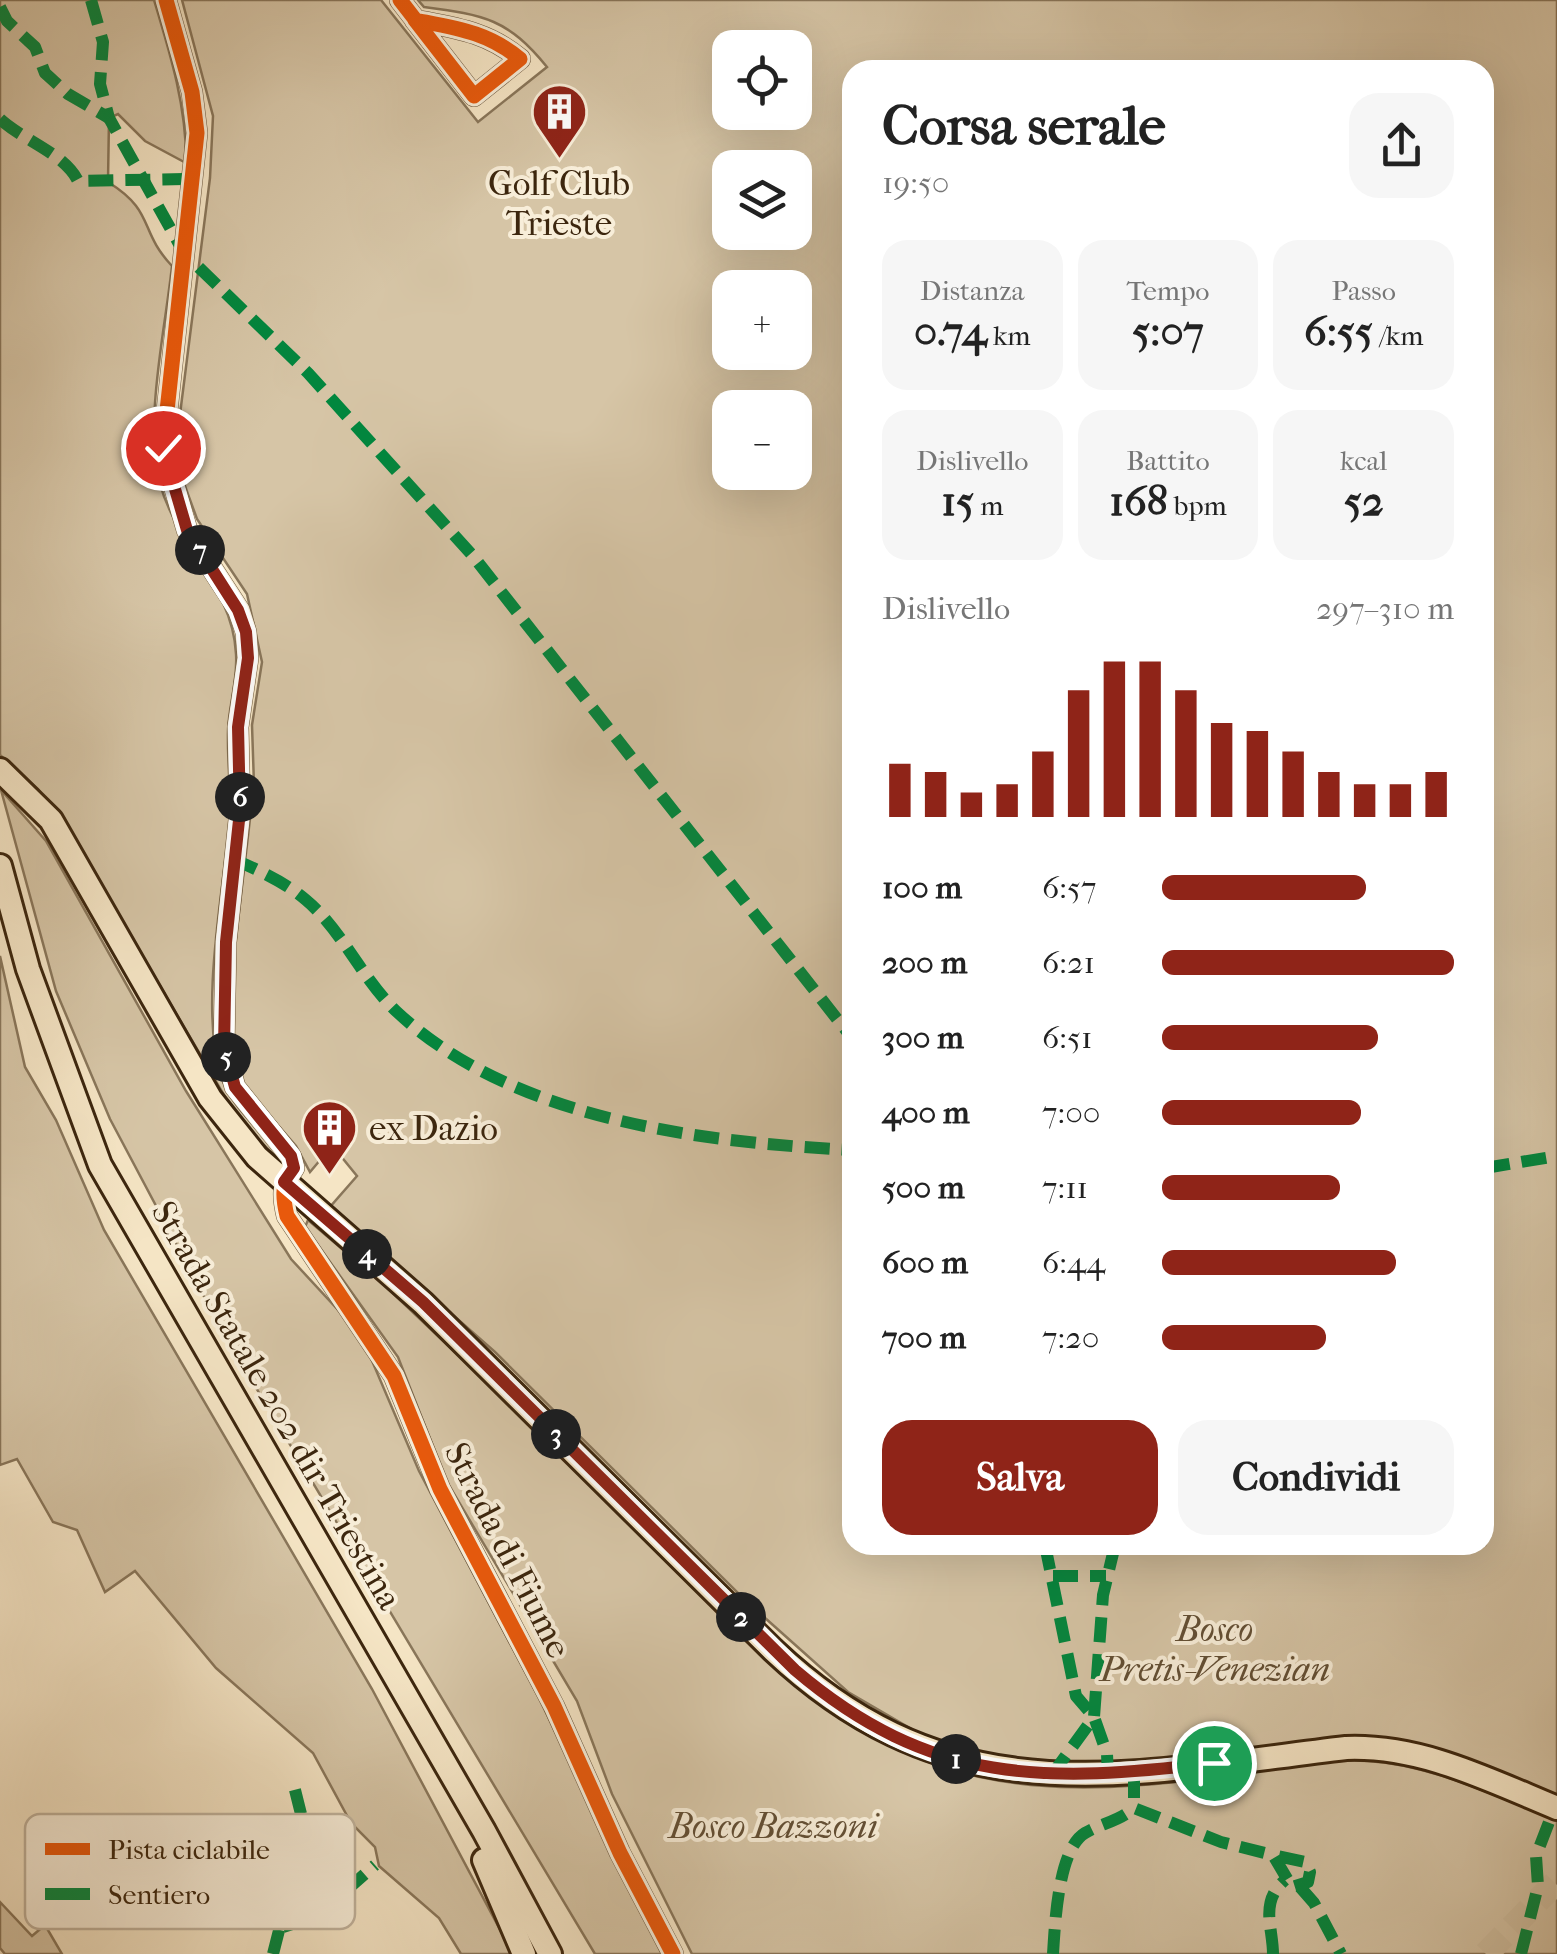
<!DOCTYPE html>
<html lang="it">
<meta charset="utf-8">
<style>
body{margin:0;font-family:"IM FELL French Canon",serif;background:#f6f6f6;color:#222;height:100vh;display:flex;flex-direction:column;font-size:38px;white-space:nowrap}
*{box-sizing:border-box;margin:0}
p{font-size:32px;color:#767676}
.icon{flex:none;width:55px;height:55px;fill:none;stroke:currentColor;stroke-width:2;stroke-linecap:round;stroke-linejoin:round}
.map{position:relative;flex:1;overflow:hidden}
.drawer{position:absolute;left:842px;top:60px;width:652px;height:1495px;display:flex;flex-direction:column;background:#fff;border-radius:30px;box-shadow:0 10px 40px #0002}
.drawer>*{flex:none}
.tools{position:absolute;left:712px;top:30px;display:grid;gap:20px}
.tools a{display:grid;place-items:center;width:100px;height:100px;border-radius:20px;background:#fff;box-shadow:0 10px 40px #0002;font-size:50px}
.pin{position:absolute;display:grid;place-items:center;width:85px;height:85px;color:#fff;margin:-42px;border:5px solid #fff;border-radius:50%;box-shadow:0 2px 10px #0007}
.km{position:absolute;width:50px;height:50px;margin:-25px;border-radius:50%;background:#222;color:#fff;font-size:28px;line-height:50px;text-align:center}
.round{display:grid;place-items:center;flex:none;width:105px;height:105px;border-radius:30px;background:#f6f6f6}
.summary{display:flex;align-items:center;justify-content:space-between;height:170px;padding:0 40px}
h1{font-size:55px;font-weight:700;line-height:75px}
.metrics{display:grid;grid-template-columns:repeat(3,1fr);gap:15px;height:170px;padding:10px 40px}
.metrics div{display:grid;align-content:center;border-radius:25px;background:#f6f6f6;text-align:center}
.metrics b{font-size:42px;font-weight:700}
.metrics small{font-size:28px;font-weight:400}
.metrics p{font-size:28px}
.chart{height:280px;padding:20px 40px}
.chart p{display:flex;justify-content:space-between}
.chart svg{width:100%;height:180px;margin-top:10px;stroke:#8f2418;stroke-width:6}
.primary-button{display:flex;gap:20px;margin-top:auto;padding:20px 40px}
.primary-button a{flex:1;height:115px;border-radius:30px;background:#8f2418;color:#fff;font-size:40px;font-weight:700;line-height:115px;text-align:center}
.primary-button a+a{background:#f6f6f6;color:#222}
ul{padding:0 40px;list-style:none;font-size:32px}
li{display:grid;grid-template-columns:160px 120px 1fr;align-items:center;height:75px}
li i{height:25px;border-radius:12px;background:#8f2418}
.map>svg:first-child{display:block}
.green{fill:#d6c5a6;stroke:#89765a;stroke-width:2.5;fill-rule:evenodd}
.lines{fill:none;stroke-linecap:round;stroke-linejoin:round}
.highway-tunnel{stroke:#d0bfa0;stroke-width:25;stroke-dasharray:25 12;stroke-linecap:butt}
.minor-casing{stroke:#6a563c;stroke-width:22}
.major-casing{stroke:#3c260e;stroke-width:28}
.minor{stroke:#f8eed9;stroke-width:18}
.major{stroke:#f5e5c5;stroke-width:22}
.quiet{stroke:#00873e;stroke-width:12;stroke-dasharray:25 12;stroke-linecap:butt}
.cycleway-casing{stroke:#f8eed9;stroke-width:21}
.cycleway{stroke:#e8590c;stroke-width:15}
.route-casing{stroke:#fff;stroke-width:20}
.route{stroke:#8f2418;stroke-width:12}
.labels{text-anchor:middle;stroke-width:8;stroke-linejoin:round;paint-order:stroke}
.poi-label{font-size:35px;fill:#3c260e;stroke:#f8eed9}
.street-label{font-size:35px;fill:#3c260e;stroke:#f8eed9}
.park-label{font-size:35px;font-style:italic;fill:#624e34;stroke:#f8eed9}
.key{fill:#f8eed9;stroke:#c0b29c;stroke-width:2.5}
.key-label{font-size:28px;fill:#3c260e}
</style>
<div class="map">
<svg width="1557" height="1954" viewBox="0 0 1557 1954">
<rect width="100%" height="100%" fill="#f5e5c5"/>
<filter id="stains"><feTurbulence type="fractalNoise" baseFrequency=".002" numOctaves="4"/><feColorMatrix values="0 0 0 0 .2 0 0 0 0 .09 0 0 0 0 .02 0 0 0 .5 -.17"/></filter>
<radialGradient id="worn" r=".72"><stop offset=".6" stop-color="#630" stop-opacity="0"/><stop offset="1" stop-color="#630" stop-opacity=".3"/></radialGradient>
<g class="green">
<path d="M0 0H154C170 53 187 108 186 163L145 141 118 114 109 118 108 182C156 212 138 230 172 266 165 331 144 421 160 484 177 546 233 587 236 654 238 680 229 704 228 730 227 762 232 795 229 828 222 898 200 1010 221 1076 232 1111 265 1131 281 1162L238 1119 71 834 38 789 0 755Z"/>
<path d="M182 0H381L478 122 547 67C508 19 485 15 424 7L418 0H1557V1798L1434 1750 1230 1753 1122 1763 1003 1761 927 1738 848 1692 746 1601 495 1352 330 1207 357 1176 322 1133 309 1141 321 1159 310 1172 296 1146 242 1084 232 1041 231 980 254 785 252 725 262 662 247 594 197 519 181 475 178 430 210 178 213 116ZM730 48H795V112H730ZM852 70H1485V1545H852ZM730 168H795V232H730ZM730 288H795V352H730ZM730 408H795V472H730Z"/>
<polygon points="1,790 46,841 186,1091 291,1259 351,1324 367,1349 419,1471 539,1698 662,1954 595,1954 225,1336 110,1119 56,991"/>
<polygon points="0,956 25,1067 56,1120 104,1230 372,1689 513,1954 461,1954 439,1918 379,1866 375,1847 351,1823 313,1753 216,1668 135,1571 105,1592 77,1530 53,1522 17,1459 0,1465"/>
<path d="M308 1220 381 1282 494 1389 764 1658C906 1783 1018 1802 1201 1779 1256 1772 1314 1758 1368 1761 1434 1765 1496 1797 1557 1820V1954H692L612 1794 577 1701 447 1482 398 1357 305 1227Z"/>
<polygon points="0,1902 32,1936 45,1925 62,1954 5,1954 0,1948"/>
</g>
<g class="lines">
<polyline class="highway-tunnel" points="1486,1954 1557,1881"/>
<defs>
<g id="minor">
<path d="M166 0 192 92 197 133 163 448 187 530 239 610 246 632 248 658 238 727 240 811 226 942 224 1047 235 1087 291 1157 294 1168C282 1185 282 1195 287 1216L394 1376 440 1489 554 1706 620 1853 673 1954"/>
<path d="M400 0 414 18 415 20 474 96 520 59C488 32 456 28 415 20"/>
</g>
<g id="major">
<path d="M0 770 51 820 210 1098 257 1157 423 1303 773 1650C953 1820 1125 1774 1346 1748 1421 1745 1489 1780 1557 1808"/>
<polyline points="0,866 28,969 100,1165 484,1831 550,1954"/>
<polyline points="484,1860 524,1954"/>
</g>
</defs>
<use href="#minor" class="minor-casing"/>
<use href="#major" class="major-casing"/>
<use href="#minor" class="minor"/>
<use href="#major" class="major"/>
<g class="quiet">
<polyline points="91,0 103,42 100,84 109,118 184,253 308,373 473,556 852,1038"/>
<polyline points="0,7 7,21 35,47 45,73 68,94 109,118"/>
<path d="M0 119C24 141 64 153 78 181L184 179"/>
<path d="M233 859C258 870 285 882 306 900 342 930 362 979 397 1012 513 1120 700 1142 852 1150"/>
<polyline points="1485,1168 1557,1156"/>
<polyline points="1045,1545 1076,1696 1094,1717 1107,1754 1108,1776"/>
<polyline points="1053,1576 1106,1576"/>
<polyline points="1134,1773 1134,1808 1221,1842 1273,1855 1292,1887 1308,1882 1310,1872 1305,1862 1273,1855"/>
<polyline points="1051,1776 1094,1717 1103,1595 1115,1545"/>
<polyline points="1300,1887 1314,1903 1341,1954"/>
<polyline points="283,1927 317,1916 375,1865"/>
<polyline points="273,1954 288,1895 310,1850 293,1782"/>
<path d="M1053 1954C1055 1924 1058 1849 1085 1833 1102 1823 1118 1822 1134 1808"/>
<path d="M1273 1954C1273 1927 1259 1902 1285 1880"/>
<polyline points="1521,1954 1538,1886 1536,1856 1549,1822 1557,1819"/>
</g>
<defs>
<g id="cycleway">
<path d="M166 0 192 92 197 133 163 448 187 530 239 610 246 632 248 658 238 727 240 811 226 942 224 1047 235 1087 291 1157 294 1168C282 1185 282 1195 287 1216L394 1376 440 1489 554 1706 620 1853 673 1954"/>
<path d="M400 0 414 18 415 20 474 96 520 59C488 32 456 28 415 20"/>
</g>
</defs>
<use href="#cycleway" class="cycleway-casing"/>
<use href="#cycleway" class="cycleway"/>
</g>
<g class="lines">
<defs>
<path id="route" d="M163 448 187 530 238 610 246 632 248 658 238 727 240 811 226 942 224 1047 235 1087 291 1156 294 1168 284 1182 423 1302 795 1670C931 1786 1047 1783 1214 1763"/>
</defs>
<use href="#route" class="route-casing"/>
<use href="#route" class="route"/>
</g>
<defs>
<symbol id="building-pin" viewBox="-11 -11 22 30"><path d="M0 17L-7.5 6A9.5 9.5 0 1 1 7.5 6Z" fill="#8f2418" stroke="#f8eed9"/><path d="M-4-6H4V6H1V3H-1V6H-4ZM-2.5-4.3h1.7v1.8h-1.7ZM.8-4.3h1.7v1.8H.8ZM-2.5-1h1.7V.8h-1.7ZM.8-1h1.7V.8H.8Z" fill="#fff"/></symbol>
</defs>
<g fill-rule="evenodd">
<use href="#building-pin" x="528" y="80" width="63" height="86"/>
<use href="#building-pin" x="298" y="1096" width="63" height="86"/>
</g>
<g class="labels">
<g class="poi-label">
<text x="559" y="195">Golf Club<tspan x="559" dy="40">Trieste</tspan></text>
<text x="369" y="1140" text-anchor="start">ex Dazio</text>
</g>
<g class="street-label">
<text transform="translate(277 1405) rotate(60)" y="12">Strada Statale 202 dir Triestina</text>
<text transform="translate(508 1550) rotate(63)" y="12">Strada di Fiume</text>
</g>
<g class="park-label">
<text x="1215" y="1641">Bosco<tspan x="1215" dy="40">Pretis-Venezian</tspan></text>
<text x="773" y="1838">Bosco Bazzoni</text>
</g>
</g>
<rect x="25" y="1814" width="330" height="115" rx="15" class="key"/>
<rect x="45" y="1843" width="45" height="12" fill="#e8590c"/>
<rect x="45" y="1888" width="45" height="12" fill="#00873e"/>
<g class="key-label">
<text x="108" y="1859">Pista ciclabile</text>
<text x="108" y="1904">Sentiero</text>
</g>
<rect width="100%" height="100%" filter="url(#stains)"/>
<rect width="100%" height="100%" fill="url(#worn)"/>
</svg>
<div class="tools">
<a><svg class="icon" aria-label="locate" viewBox="0 0 24 24"><circle cx="12" cy="12" r="6"/><path d="M12 2v4M12 18v4M2 12h4M18 12h4"/></svg></a>
<a><svg class="icon" aria-label="layers" viewBox="0 0 24 24"><path d="M12 4l9 5-9 5-9-5zM3 14l9 5 9-5"/></svg></a>
<a>+</a>
<a>−</a>
</div>
<div class="pin" style="left:1214px;top:1763px;background:#1e9e55"><svg class="icon" aria-label="arrive" viewBox="0 0 24 24"><path d="M6 21V4h12l-3 4 3 4H6"/></svg></div>
<div class="pin" style="left:163px;top:448px;background:#d93025"><svg class="icon" aria-label="check" viewBox="0 0 24 24"><path d="M5 12l5 5 9-10"/></svg></div>
<b class="km" style="left:956px;top:1759px">1</b>
<b class="km" style="left:741px;top:1617px">2</b>
<b class="km" style="left:556px;top:1434px">3</b>
<b class="km" style="left:367px;top:1254px">4</b>
<b class="km" style="left:226px;top:1057px">5</b>
<b class="km" style="left:240px;top:797px">6</b>
<b class="km" style="left:200px;top:550px">7</b>
<section class="drawer">
<div class="summary"><div><h1>Corsa serale</h1><p>19:50</p></div><a class="round"><svg class="icon" aria-label="share" viewBox="0 0 24 24"><path d="M12 15V3M7 8l5-5 5 5M5 13v7h14v-7"/></svg></a></div>
<div class="metrics">
<div><p>Distanza</p><b>0.74<small> km</small></b></div>
<div><p>Tempo</p><b>5:07</b></div>
<div><p>Passo</p><b>6:55<small> /km</small></b></div>
</div>
<div class="metrics">
<div><p>Dislivello</p><b>15<small> m</small></b></div>
<div><p>Battito</p><b>168<small> bpm</small></b></div>
<div><p>kcal</p><b>52</b></div>
</div>
<div class="chart"><p><span>Dislivello</span>297–310 m</p>
<svg viewBox="0 0 160 44" preserveAspectRatio="none"><path d="M5 44V31M15 44V33M25 44V38M35 44V36M45 44V28M55 44V13M65 44V6M75 44V6M85 44V13M95 44V21M105 44V23M115 44V28M125 44V33M135 44V36M145 44V36M155 44V33"/></svg>
</div>
<ul>
<li><b>100 m</b>6:57<i style="width:70%"></i></li>
<li><b>200 m</b>6:21<i style="width:100%"></i></li>
<li><b>300 m</b>6:51<i style="width:74%"></i></li>
<li><b>400 m</b>7:00<i style="width:68%"></i></li>
<li><b>500 m</b>7:11<i style="width:61%"></i></li>
<li><b>600 m</b>6:44<i style="width:80%"></i></li>
<li><b>700 m</b>7:20<i style="width:56%"></i></li>
</ul>
<div class="primary-button"><a>Salva</a><a>Condividi</a></div>
</section>
</div>
